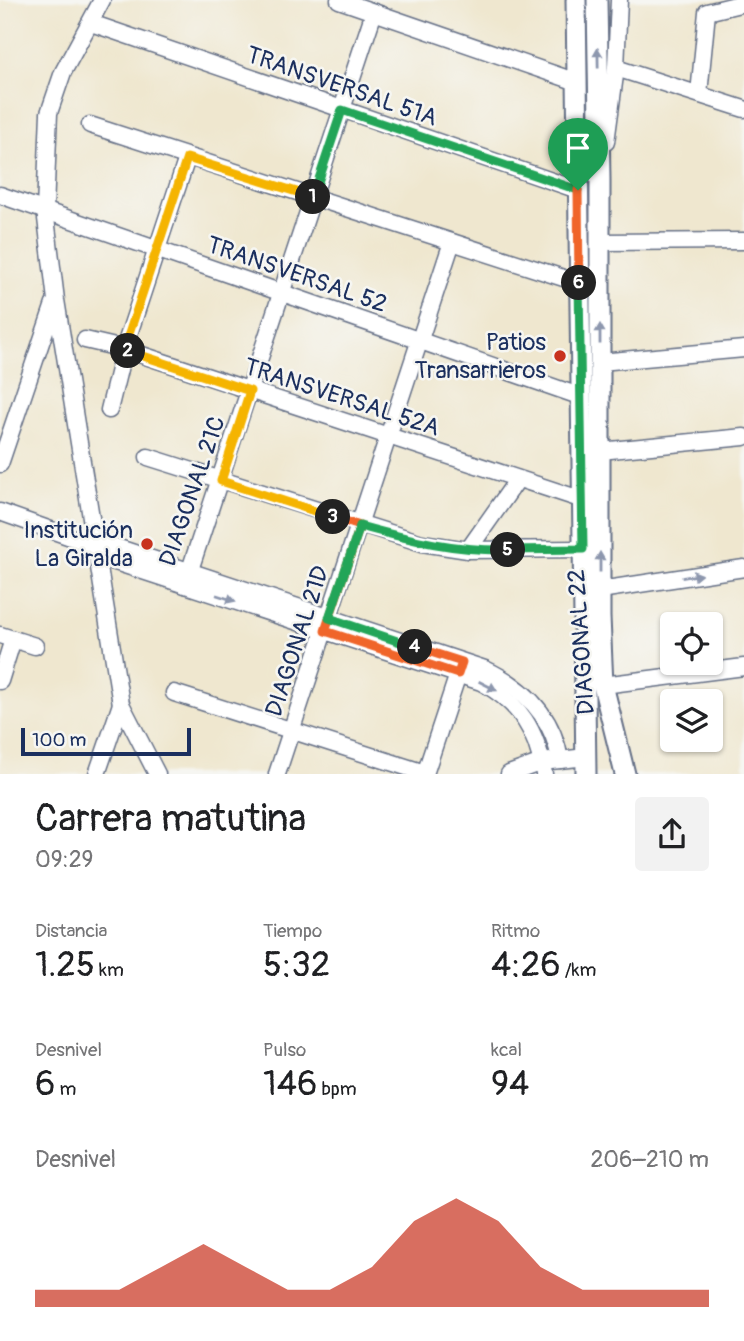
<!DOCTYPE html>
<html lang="es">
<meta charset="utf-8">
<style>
body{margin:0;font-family:Pangolin,sans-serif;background:#f2f2f2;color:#202124;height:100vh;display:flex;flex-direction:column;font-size:26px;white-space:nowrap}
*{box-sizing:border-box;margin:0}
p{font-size:23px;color:#757577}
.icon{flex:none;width:38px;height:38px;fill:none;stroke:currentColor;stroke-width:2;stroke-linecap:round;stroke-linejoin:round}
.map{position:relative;height:774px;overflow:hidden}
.details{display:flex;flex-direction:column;background:#fff;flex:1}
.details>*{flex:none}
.tools{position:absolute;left:660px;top:612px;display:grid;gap:14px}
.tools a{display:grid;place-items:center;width:63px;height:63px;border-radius:7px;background:#fff;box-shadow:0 2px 5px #0004;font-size:35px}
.scale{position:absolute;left:21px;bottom:18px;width:170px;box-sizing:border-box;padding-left:7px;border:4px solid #1b2f5e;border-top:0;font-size:19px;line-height:24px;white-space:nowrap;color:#1b2f5e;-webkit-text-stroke:5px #f6f6f2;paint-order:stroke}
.pin{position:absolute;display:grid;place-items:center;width:60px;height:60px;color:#fff;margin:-72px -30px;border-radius:50% 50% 50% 0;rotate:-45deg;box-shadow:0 0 7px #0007}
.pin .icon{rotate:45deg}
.km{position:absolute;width:35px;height:35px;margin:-18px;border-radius:50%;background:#222;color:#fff;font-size:19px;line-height:35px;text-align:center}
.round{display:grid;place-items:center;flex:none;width:74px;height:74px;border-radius:7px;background:#f2f2f2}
.summary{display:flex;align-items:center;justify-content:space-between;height:119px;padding:0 35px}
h1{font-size:38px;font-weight:600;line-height:52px}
.metrics{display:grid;grid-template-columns:repeat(3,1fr);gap:10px;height:119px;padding:7px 35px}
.metrics div{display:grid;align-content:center}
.metrics b{font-size:35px;font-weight:600}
.metrics small{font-size:19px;font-weight:400}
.metrics p{font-size:19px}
.chart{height:196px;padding:14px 35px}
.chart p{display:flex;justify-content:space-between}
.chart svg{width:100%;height:126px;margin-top:7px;fill:#c8321e;opacity:.7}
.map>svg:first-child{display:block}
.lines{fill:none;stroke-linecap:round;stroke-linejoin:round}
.minor-casing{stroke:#656f86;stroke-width:19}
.major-casing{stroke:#656f86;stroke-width:23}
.minor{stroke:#fff;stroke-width:16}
.major{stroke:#fff;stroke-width:19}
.oneway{fill:#8d97ae}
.split-1-casing{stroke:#fff;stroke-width:14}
.split-2-casing{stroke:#fff;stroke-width:14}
.split-3-casing{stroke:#fff;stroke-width:14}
.split-4-casing{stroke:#fff;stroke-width:14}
.split-5-casing{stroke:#fff;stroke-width:14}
.split-6-casing{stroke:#fff;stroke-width:14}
.split-7-casing{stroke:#fff;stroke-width:14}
.split-1{stroke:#22a559;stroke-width:9}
.split-2{stroke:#f5b400;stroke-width:9}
.split-3{stroke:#f5b400;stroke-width:9}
.split-4{stroke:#f0652b;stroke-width:9}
.split-5{stroke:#22a559;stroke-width:9}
.split-6{stroke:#22a559;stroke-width:9}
.split-7{stroke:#f0652b;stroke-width:9}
.poi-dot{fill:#c8321e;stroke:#f6f6f2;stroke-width:2.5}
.labels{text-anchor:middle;stroke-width:5;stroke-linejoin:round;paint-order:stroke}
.street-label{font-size:24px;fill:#1b2f5e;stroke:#f6f6f2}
.poi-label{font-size:24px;fill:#1b2f5e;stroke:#f6f6f2;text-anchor:end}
</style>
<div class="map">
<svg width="744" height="774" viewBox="0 0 744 774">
<rect width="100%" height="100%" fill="#f6f6f2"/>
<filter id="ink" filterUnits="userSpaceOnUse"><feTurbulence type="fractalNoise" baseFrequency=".0143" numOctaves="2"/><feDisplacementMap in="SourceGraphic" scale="14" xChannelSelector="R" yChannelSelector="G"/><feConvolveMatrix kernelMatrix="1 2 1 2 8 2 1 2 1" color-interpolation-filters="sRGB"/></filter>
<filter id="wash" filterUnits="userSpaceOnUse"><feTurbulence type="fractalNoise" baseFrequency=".00686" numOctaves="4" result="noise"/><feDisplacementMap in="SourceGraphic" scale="28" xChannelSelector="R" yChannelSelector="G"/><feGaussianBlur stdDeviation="1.57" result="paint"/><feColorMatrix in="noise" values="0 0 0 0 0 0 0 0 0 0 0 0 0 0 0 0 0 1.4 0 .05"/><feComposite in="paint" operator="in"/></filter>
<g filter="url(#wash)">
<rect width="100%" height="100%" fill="#efe7cf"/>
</g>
<g filter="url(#ink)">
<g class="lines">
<defs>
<g id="minor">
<polyline points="102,0 63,72 49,113 45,210 56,300 121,704 157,774"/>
<polyline points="339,0 577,82"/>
<polyline points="91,23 578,190"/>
<polyline points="616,68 744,109"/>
<polyline points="699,94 707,12 744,3"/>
<polyline points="90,125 579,283"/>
<polyline points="606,142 616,68 619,0"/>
<polyline points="0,195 579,396"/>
<polyline points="600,242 744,241"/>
<polyline points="85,340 124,349 583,500"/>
<polyline points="600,362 744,349"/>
<polyline points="109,410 124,349 187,158"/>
<polyline points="600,451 744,437"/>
<polyline points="148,457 422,543 468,550 583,549"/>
<polyline points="0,464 54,304"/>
<path d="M0 512 96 546H113L485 669C523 687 553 716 560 760"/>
<path d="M96 546 109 560 481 682C520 703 537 731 544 774"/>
<polyline points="468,550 518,479"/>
<polyline points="185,585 374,12"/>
<polyline points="600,590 744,568"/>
<polyline points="0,635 35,646"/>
<polyline points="0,681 13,639"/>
<polyline points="603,685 744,667"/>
<polyline points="174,693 425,773"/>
<polyline points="97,774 121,704"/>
<polyline points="277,774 452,242"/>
<polyline points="425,774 461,665"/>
<polyline points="509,774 542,762 586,757"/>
</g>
<g id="major">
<polyline points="576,0 586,774"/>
<polyline points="597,0 600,180 600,617 603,685 625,774"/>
</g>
</defs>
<use href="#minor" class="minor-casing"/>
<use href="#major" class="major-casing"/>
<use href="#minor" class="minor"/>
<use href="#major" class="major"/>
</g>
<defs><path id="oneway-solid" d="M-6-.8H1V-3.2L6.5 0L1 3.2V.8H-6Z" transform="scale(1.75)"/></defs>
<g class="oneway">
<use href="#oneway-solid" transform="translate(598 58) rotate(-91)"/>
<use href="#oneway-solid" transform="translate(600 334) rotate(-90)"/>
<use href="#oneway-solid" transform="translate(600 562) rotate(-90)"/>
<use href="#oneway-solid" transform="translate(692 576) rotate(-9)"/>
<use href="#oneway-solid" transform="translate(226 598) rotate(18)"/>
<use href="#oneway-solid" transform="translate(488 686) rotate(27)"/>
</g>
</g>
<g class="lines" filter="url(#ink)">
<defs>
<polyline id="split-1" points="313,197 342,110 578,190"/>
<polyline id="split-2" points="128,351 124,349 187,158 313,197"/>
<polyline id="split-3" points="128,351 250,391 221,481 333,517"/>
<polyline id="split-4" points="333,517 360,526 325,631 458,674 462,662 415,647"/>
<path id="split-5" d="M415 647 329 618 360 526C410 540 456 551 508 550"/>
<polyline id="split-6" points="508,550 583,549 579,283"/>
<polyline id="split-7" points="578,190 579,283"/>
</defs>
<use href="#split-1" class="split-1-casing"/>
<use href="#split-2" class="split-2-casing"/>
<use href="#split-3" class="split-3-casing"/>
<use href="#split-4" class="split-4-casing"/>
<use href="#split-5" class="split-5-casing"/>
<use href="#split-6" class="split-6-casing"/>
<use href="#split-7" class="split-7-casing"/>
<use href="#split-1" class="split-1"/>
<use href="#split-2" class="split-2"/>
<use href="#split-3" class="split-3"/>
<use href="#split-4" class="split-4"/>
<use href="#split-5" class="split-5"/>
<use href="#split-6" class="split-6"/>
<use href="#split-7" class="split-7"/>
</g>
<g class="poi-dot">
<circle cx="560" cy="356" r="7"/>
<circle cx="147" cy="544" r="7"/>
</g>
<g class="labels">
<g class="street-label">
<text transform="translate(342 86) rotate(19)" y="8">TRANSVERSAL 51A</text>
<text transform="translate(297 274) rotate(19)" y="8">TRANSVERSAL 52</text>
<text transform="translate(342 397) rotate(18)" y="8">TRANSVERSAL 52A</text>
<text transform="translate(192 491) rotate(-71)" y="8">DIAGONAL 21C</text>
<text transform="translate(297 641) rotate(-72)" y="8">DIAGONAL 21D</text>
<text transform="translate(581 642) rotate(-94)" y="8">DIAGONAL 22</text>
</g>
<g class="poi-label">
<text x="546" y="350">Patios<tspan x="546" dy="28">Transarrieros</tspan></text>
<text x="133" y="538">Institución<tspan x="133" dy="28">La Giralda</tspan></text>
</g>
</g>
</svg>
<div class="tools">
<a><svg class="icon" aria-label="locate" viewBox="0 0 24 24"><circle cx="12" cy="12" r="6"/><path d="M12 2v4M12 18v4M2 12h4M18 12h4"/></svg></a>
<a><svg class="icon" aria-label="layers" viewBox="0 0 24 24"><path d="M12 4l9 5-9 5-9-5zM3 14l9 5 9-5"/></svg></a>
</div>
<div class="scale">100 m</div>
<div class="pin" style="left:578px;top:190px;background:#1e9e55"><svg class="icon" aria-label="arrive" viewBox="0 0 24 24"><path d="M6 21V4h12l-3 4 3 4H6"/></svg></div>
<b class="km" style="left:313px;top:197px">1</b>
<b class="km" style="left:128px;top:351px">2</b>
<b class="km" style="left:333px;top:517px">3</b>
<b class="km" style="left:415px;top:647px">4</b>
<b class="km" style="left:508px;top:550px">5</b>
<b class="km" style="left:579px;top:283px">6</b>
</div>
<section class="details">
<div class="summary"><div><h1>Carrera matutina</h1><p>09:29</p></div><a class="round"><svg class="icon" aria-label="share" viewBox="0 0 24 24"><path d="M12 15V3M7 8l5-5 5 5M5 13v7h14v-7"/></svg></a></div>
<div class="metrics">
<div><p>Distancia</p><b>1.25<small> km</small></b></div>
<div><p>Tiempo</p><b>5:32</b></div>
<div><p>Ritmo</p><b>4:26<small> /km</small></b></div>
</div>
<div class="metrics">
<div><p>Desnivel</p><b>6<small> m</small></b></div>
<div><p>Pulso</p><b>146<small> bpm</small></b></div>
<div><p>kcal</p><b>94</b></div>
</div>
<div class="chart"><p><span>Desnivel</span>206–210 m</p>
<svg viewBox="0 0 160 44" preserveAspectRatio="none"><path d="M0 44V38L10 38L20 38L30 30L40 22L50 30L60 38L70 38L80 30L90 14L100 6L110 14L120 30L130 38L140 38L150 38L160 38V44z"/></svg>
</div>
</section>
